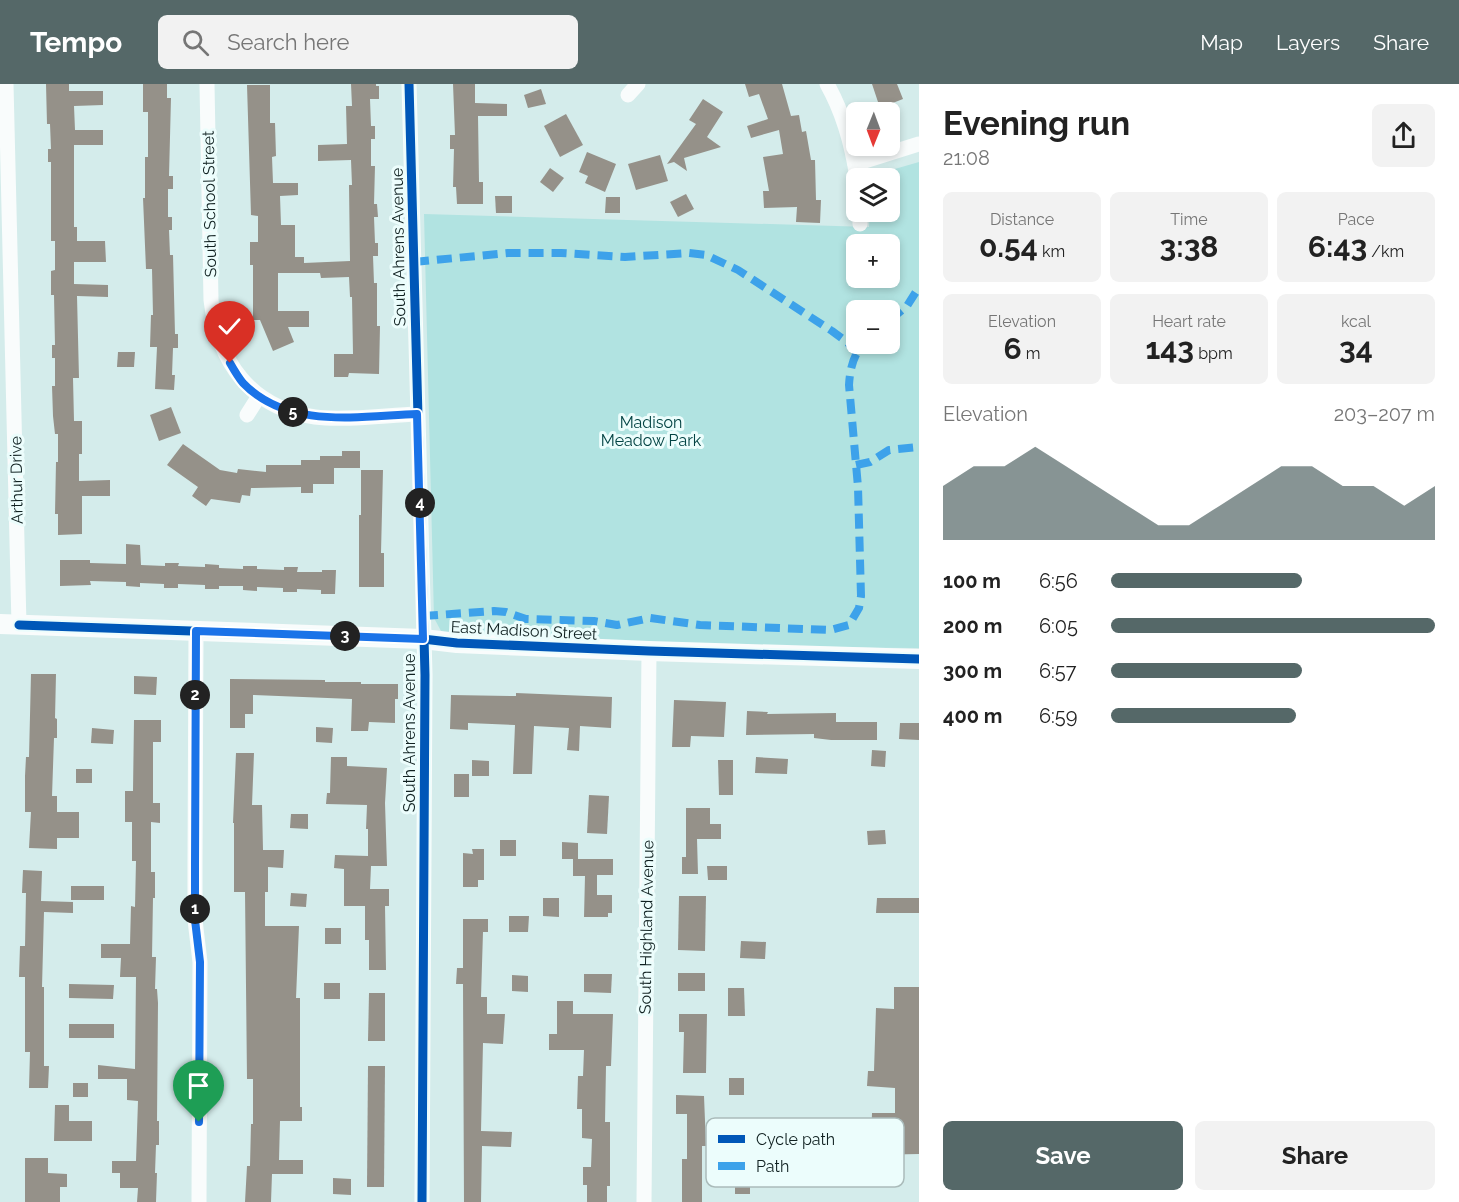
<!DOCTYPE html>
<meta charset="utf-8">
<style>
body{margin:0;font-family:Raleway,sans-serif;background:#f2f2f2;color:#222;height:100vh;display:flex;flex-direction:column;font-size:22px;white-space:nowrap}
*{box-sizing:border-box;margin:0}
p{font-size:20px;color:#767676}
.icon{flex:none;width:33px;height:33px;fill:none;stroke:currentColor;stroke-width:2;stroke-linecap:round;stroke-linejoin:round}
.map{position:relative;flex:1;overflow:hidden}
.side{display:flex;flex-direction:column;background:#fff;width:540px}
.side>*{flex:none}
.needle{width:39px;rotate:181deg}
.buttons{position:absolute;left:846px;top:18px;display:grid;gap:12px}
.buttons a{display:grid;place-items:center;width:54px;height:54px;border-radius:9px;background:#fff;box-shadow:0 3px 9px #0003;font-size:30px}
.pin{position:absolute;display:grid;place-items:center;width:51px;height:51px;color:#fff;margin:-62px -26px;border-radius:50% 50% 50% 0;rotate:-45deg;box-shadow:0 0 6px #0007}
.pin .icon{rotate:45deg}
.km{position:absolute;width:30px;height:30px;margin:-15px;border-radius:50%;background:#222;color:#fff;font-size:16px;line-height:30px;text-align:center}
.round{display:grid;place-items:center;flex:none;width:63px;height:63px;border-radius:9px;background:#f2f2f2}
.headline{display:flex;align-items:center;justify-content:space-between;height:102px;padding:0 24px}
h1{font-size:33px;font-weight:700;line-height:45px}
.figures{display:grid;grid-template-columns:repeat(3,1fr);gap:9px;height:102px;padding:6px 24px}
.figures div{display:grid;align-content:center;border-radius:9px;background:#f2f2f2;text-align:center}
.figures b{font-size:30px;font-weight:700}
.figures small{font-size:16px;font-weight:400}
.figures p{font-size:16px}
.chart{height:168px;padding:12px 24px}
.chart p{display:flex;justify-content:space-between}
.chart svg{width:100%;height:108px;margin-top:6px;fill:#556868;opacity:.7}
.action{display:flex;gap:12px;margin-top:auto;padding:12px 24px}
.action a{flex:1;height:69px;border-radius:9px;background:#556868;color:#fff;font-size:24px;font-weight:700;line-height:69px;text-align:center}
.action a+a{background:#f2f2f2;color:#222}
ul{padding:0 24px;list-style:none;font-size:20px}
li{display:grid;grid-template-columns:96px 72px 1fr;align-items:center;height:45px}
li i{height:15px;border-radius:8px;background:#556868}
header{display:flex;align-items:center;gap:36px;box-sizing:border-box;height:84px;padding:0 30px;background:#556868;color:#fff}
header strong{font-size:28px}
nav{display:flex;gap:33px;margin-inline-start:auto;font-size:21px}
.search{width:420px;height:54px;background:#f2f2f2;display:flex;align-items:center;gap:15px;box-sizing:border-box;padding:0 21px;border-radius:9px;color:#767676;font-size:22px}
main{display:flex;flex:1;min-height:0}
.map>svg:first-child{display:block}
.green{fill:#b1e3e1;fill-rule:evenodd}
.building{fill:#959189}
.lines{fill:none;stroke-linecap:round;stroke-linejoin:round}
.minor{stroke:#f9fcfc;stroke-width:15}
.tertiary{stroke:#f9fcfc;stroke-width:20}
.quiet{stroke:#3da2ea;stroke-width:8;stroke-dasharray:15 8;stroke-linecap:butt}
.cycleway-casing{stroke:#ecfdfc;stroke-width:13}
.cycleway{stroke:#0057b8;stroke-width:9}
.route-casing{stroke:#fff;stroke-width:12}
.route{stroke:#1a73e8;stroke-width:8}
.labels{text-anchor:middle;stroke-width:6;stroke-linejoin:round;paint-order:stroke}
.street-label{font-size:16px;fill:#102121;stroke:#ecfdfc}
.park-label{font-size:16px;fill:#034343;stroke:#ecfdfc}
.key{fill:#ecfdfc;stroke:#aabbba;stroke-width:1.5}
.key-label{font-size:16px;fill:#102121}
</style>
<header>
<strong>Tempo</strong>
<div class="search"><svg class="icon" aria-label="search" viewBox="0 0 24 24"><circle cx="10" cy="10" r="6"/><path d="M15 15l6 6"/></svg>Search here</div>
<nav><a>Map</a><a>Layers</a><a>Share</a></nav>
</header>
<main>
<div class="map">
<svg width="919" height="1118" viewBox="0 0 919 1118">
<rect width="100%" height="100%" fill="#d4eceb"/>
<path class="green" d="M919 78V564C763 563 607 556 451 550L441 547 434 534 424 130 869 143 870 128H890V94L867 93ZM856 160H890V194H856ZM856 226H890V260H856Z"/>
<g class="building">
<polygon points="46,0 69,0 69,7 103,7 103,21 74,22 75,46 103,46 103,61 74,61 74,143 77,143 77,157 105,157 106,178 74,178 74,200 108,201 108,213 77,212 79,294 73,294 74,337 82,337 82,370 79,370 79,397 110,396 110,412 82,412 82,450 58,451 58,430 55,430 56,378 58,378 58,350 55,350 53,332 52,302 55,302 55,274 52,274 52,261 55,261 54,211 51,211 51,187 55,186 55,157 51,157 51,78 48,78 48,65 51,65 50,40 47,40"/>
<polygon points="143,0 167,0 167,14 171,14 169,92 173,92 173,105 168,105 168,133 172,133 172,146 169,146 170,171 173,171 175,250 178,250 178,264 173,264 172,291 175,291 174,306 155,305 157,263 150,263 151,231 153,231 152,185 146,185 143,114 145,114 145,73 148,73 148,28 143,28"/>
<polygon points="351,0 376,0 376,2 379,2 379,15 370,15 371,42 375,42 375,55 371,55 371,82 375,82 374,120 377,120 378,133 374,133 375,159 378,159 378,172 373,172 374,199 377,199 377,242 380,242 379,290 349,289 348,293 334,293 334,270 353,270 352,213 350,213 349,193 321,194 320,189 278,189 278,227 309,227 309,243 288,243 294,258 273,267 260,236 253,236 253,181 250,181 250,158 258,158 258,132 251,131 247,1 270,1 270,39 275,39 276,72 272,73 273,99 298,99 298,111 280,112 281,141 295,141 295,173 304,173 304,179 350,177 349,101 352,101 351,76 318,77 318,61 347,60 346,22 352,22"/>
<polygon points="453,0 475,0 475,19 507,20 507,32 478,32 479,98 483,98 483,120 457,120 456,103 453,103 454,65 450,65 450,51 455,51"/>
<polygon points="745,0 782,0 791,32 799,31 802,48 806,47 811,76 815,76 816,116 821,116 820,139 796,138 797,123 764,124 763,107 769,107 763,73 783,70 779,46 751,54 747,42 768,35 759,10 749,13"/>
<polygon points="872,0 897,0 903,15 880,24"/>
<polygon points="541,5 546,20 528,24 524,11"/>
<polygon points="703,15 723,28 707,53 721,63 684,74 687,87 674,78 667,80 696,40 689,36"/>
<polygon points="566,30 583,61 560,73 544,42"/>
<polygon points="587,68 616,80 605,108 585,99 588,92 579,88"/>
<polygon points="660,71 668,97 636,106 628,80"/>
<polygon points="550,84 564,94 553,108 540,98"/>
<polygon points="686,110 694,125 678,133 670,118"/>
<polygon points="495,112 512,112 512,129 496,129"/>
<polygon points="606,113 620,113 620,129 605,129"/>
<polygon points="118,268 135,268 134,283 117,283"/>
<polygon points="171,323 181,349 159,357 150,331"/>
<polygon points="183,360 220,386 237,389 238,385 266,388 266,381 301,381 301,376 320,376 320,372 342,372 342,367 360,367 360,384 334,384 334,400 313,400 313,409 301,409 301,403 251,404 250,412 242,411 240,419 211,415 206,422 192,412 198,403 167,381"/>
<polygon points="361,386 383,386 381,469 384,469 384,503 359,503 359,431 361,431"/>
<polygon points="126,460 140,461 141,481 165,482 165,479 179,479 178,482 205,483 205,480 219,481 219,484 243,485 243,482 257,482 257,485 284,486 284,483 298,483 297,488 322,488 322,486 336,486 335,510 321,510 321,506 297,505 297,508 283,508 283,504 257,503 257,507 243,506 243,502 219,502 219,505 205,505 205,501 178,500 178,504 164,504 164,500 140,499 140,503 126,502 126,498 90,497 91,501 60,502 60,476 90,476 90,479 126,480"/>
<polygon points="31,590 56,590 55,634 57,635 57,654 54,654 52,712 57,712 57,728 79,728 79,754 57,754 57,765 29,764 31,728 25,728 25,692 26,673 29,673"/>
<polygon points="134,592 157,593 156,611 134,610"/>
<polygon points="230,595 325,596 325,598 361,598 361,600 398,600 398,615 395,615 395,639 369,638 368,647 351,647 352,615 253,611 253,630 245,630 245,644 230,644"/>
<polygon points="516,609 612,613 611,644 580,642 579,667 567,666 569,644 534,642 532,690 513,690 515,641 468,639 468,646 450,645 451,611 516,612"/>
<polygon points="674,616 726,618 724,653 691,652 690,663 672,663"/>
<polygon points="747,627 768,628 767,630 836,629 836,638 877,638 877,656 831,656 814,654 814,650 746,651"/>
<polygon points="134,636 161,636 161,658 153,658 153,719 160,719 160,739 151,738 151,788 155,788 155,814 153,814 152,873 156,873 155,905 157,905 158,919 157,1037 159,1037 159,1061 156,1061 155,1089 157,1089 156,1118 137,1118 138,1104 120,1104 120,1089 112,1089 112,1077 136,1077 138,1017 127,1016 127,995 98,995 98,981 135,985 136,893 120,893 121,874 101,874 101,860 130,860 131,822 135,823 136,777 132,777 132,738 125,738 125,707 133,707"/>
<polygon points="900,639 919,639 919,656 899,655"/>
<polygon points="316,643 333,644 332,659 316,658"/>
<polygon points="92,644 114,646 113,660 91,659"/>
<polygon points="872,666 886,667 885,683 871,682"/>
<polygon points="236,669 254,669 252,721 262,721 263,766 284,766 283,784 268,783 268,808 265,808 265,842 299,842 296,914 300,914 300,1023 302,1023 302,1037 280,1037 279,1076 303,1076 303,1090 272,1090 271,1118 245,1118 247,1082 250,1082 251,1040 253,1040 253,995 247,995 245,808 234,808 234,739 233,739"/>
<polygon points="331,673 347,673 347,682 387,684 385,719 387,782 371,782 370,805 389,805 389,822 385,822 386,886 369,886 369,856 365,856 365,822 344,822 344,785 334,784 335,771 368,772 368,745 366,745 367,721 326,720 327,709 330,709"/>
<polygon points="756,673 788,675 787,690 755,689"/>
<polygon points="472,676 489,677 489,692 472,692"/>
<polygon points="718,676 733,676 733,711 719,711"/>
<rect x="76" y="685" width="16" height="14"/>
<rect x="454" y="690" width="15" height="23"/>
<polygon points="589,711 609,712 607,750 587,749"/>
<polygon points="686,724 710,724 710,740 721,740 721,755 697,755 698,790 682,790 682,773 686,773"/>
<polygon points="291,730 308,730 308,745 290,744"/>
<polygon points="885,746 886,760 868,761 867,747"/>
<rect x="500" y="756" width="16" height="16"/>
<polygon points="562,758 578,759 578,775 562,775"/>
<polygon points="472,765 484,765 484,796 478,796 478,803 463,803 463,769 473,770"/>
<polygon points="573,775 613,775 613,791 597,791 597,811 612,811 612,829 608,829 608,833 584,833 585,792 573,792"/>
<polygon points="707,782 727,782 727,796 708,796"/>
<polygon points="23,786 42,787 41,817 73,818 73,829 44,828 42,903 44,903 44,982 49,982 48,1004 29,1004 30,968 25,968 25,893 19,893 20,862 25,862 26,809 22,809"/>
<rect x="71" y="802" width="33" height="14"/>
<polygon points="291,809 307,810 306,823 290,822"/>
<polygon points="679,812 706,812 705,867 678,866"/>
<polygon points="543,814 559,814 559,833 543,832"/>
<polygon points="877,814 919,814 919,829 876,829"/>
<polygon points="509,832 529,832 528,848 509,848"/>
<polygon points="463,835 488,835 488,848 483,848 481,913 487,913 487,930 505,930 503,960 483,959 481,1047 512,1048 511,1063 482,1062 481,1118 464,1118 463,900 456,900 457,884 463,884"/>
<rect x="325" y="844" width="16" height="16"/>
<polygon points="741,857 766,858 765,875 740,874"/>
<rect x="678" y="889" width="27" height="18"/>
<polygon points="584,890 612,890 611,909 584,908"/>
<polygon points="512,891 528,892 528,908 512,907"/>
<rect x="324" y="899" width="16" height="16"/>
<polygon points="69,900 114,901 113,915 69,914"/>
<polygon points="894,903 919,903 919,1070 869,1071 869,1057 871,1057 872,1029 895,1029 895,1004 867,1002 868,987 874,987 876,924 894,925"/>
<polygon points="728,904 744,904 745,932 728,932"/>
<polygon points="369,909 385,909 385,957 368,957"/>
<polygon points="557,917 573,917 573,930 613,930 611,982 606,982 605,1038 610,1038 610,1102 607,1102 607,1118 587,1118 587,1101 583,1101 583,1083 591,1083 592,1055 582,1054 582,1025 577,1025 578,992 583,992 584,966 549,966 549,950 557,950"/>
<polygon points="679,930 707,930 706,989 683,989 684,948 679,948"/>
<rect x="69" y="940" width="45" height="14"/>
<polygon points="368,982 385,982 384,1103 367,1103"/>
<rect x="729" y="994" width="15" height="17"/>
<rect x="73" y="999" width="15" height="14"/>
<polygon points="676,1011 704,1012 706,1062 702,1062 702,1118 682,1118 682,1075 687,1075 687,1030 676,1030"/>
<polygon points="55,1021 69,1021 69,1037 92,1037 92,1057 54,1057"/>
<polygon points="25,1074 48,1074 48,1089 67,1090 67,1103 60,1103 60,1118 25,1118"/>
<polygon points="333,1094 351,1095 351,1111 333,1110"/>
<rect x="735" y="1094" width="15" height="16"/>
</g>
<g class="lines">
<g class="minor">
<polyline points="6,0 19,541"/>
<path d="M207 0 211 216C218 278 250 324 315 333 344 337 387 331 417 330"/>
<polyline points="409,0 425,591 422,1118"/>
<path d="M827 0C844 30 852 60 857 94"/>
<polyline points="628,11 638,0"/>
<polyline points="855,80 919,60"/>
<polyline points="860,128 860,140"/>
<polyline points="247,331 259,312"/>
<polyline points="196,547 195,780 195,836 200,878 199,1118"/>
<polyline points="644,1118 649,567"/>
</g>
<polyline class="tertiary" points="0,540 423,555 457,559 649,567 919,575"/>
<g class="quiet">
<polyline points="414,178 508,169 561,169 625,173 689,169 706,171 738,186 832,247 847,258 856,268"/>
<polyline points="890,236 907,222 919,203"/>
<polyline points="856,381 870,378 889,366 919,363"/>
<path d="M423 532 494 527 506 528 526 535 594 537 617 541 650 534 700 541 830 546 849 541 859 524 861 512 858 403 849 301C850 285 853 272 863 260"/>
</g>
<defs>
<g id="cycleway">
<polyline points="409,0 425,591 422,1118"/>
<polyline points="19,541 423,555 457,559 649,567 919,575"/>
</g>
</defs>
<use href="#cycleway" class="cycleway-casing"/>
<use href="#cycleway" class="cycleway"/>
</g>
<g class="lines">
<defs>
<path id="route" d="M199 1038 200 878 195 836V780L196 547 423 555 417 330C360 332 288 346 243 299 238 293 234 286 230 279"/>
</defs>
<use href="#route" class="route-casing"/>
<use href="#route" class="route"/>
</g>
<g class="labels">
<g class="street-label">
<text transform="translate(209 120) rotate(-91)" y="6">South School Street</text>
<text transform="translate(398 163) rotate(-91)" y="6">South Ahrens Avenue</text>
<text transform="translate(16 396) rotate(-91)" y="6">Arthur Drive</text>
<text transform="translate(524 546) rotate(3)" y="6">East Madison Street</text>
<text transform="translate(409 649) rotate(-90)" y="6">South Ahrens Avenue</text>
<text transform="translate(646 843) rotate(-89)" y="6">South Highland Avenue</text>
</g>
<g class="park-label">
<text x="651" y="344">Madison<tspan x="651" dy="18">Meadow Park</tspan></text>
</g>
</g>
<rect x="706" y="1034" width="198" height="69" rx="9" class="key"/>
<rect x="718" y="1051" width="27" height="8" fill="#0057b8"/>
<rect x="718" y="1078" width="27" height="8" fill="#3da2ea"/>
<g class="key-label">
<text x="756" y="1061">Cycle path</text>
<text x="756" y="1088">Path</text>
</g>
</svg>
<div class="buttons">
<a><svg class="needle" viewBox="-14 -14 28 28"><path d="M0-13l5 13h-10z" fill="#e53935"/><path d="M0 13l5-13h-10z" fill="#767676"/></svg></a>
<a><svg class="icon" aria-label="layers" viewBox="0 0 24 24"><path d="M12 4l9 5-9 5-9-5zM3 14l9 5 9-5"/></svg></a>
<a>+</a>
<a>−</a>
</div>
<div class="pin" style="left:199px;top:1038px;background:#1e9e55"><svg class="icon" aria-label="arrive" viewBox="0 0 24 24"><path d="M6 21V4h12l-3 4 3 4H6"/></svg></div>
<div class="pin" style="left:230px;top:279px;background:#d93025"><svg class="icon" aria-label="check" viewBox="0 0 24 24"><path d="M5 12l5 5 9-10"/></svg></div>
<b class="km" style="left:195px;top:825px">1</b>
<b class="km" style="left:195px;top:611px">2</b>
<b class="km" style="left:345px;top:552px">3</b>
<b class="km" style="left:420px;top:419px">4</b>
<b class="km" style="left:293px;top:328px">5</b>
</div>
<section class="side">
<div class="headline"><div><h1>Evening run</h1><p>21:08</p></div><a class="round"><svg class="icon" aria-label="share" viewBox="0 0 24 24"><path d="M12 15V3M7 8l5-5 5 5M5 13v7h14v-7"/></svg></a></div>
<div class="figures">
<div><p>Distance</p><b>0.54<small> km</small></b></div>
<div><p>Time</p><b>3:38</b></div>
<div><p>Pace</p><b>6:43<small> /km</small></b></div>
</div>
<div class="figures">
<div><p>Elevation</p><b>6<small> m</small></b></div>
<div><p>Heart rate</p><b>143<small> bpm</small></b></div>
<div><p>kcal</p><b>34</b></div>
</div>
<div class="chart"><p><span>Elevation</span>203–207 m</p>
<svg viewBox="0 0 160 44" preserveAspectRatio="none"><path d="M0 44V22L10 14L20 14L30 6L40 14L50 22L60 30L70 38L80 38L90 30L100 22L110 14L120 14L130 22L140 22L150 30L160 22V44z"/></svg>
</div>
<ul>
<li><b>100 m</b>6:56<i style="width:59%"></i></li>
<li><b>200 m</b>6:05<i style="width:100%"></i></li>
<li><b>300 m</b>6:57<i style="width:59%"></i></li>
<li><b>400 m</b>6:59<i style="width:57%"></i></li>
</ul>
<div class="action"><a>Save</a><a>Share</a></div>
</section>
</main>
